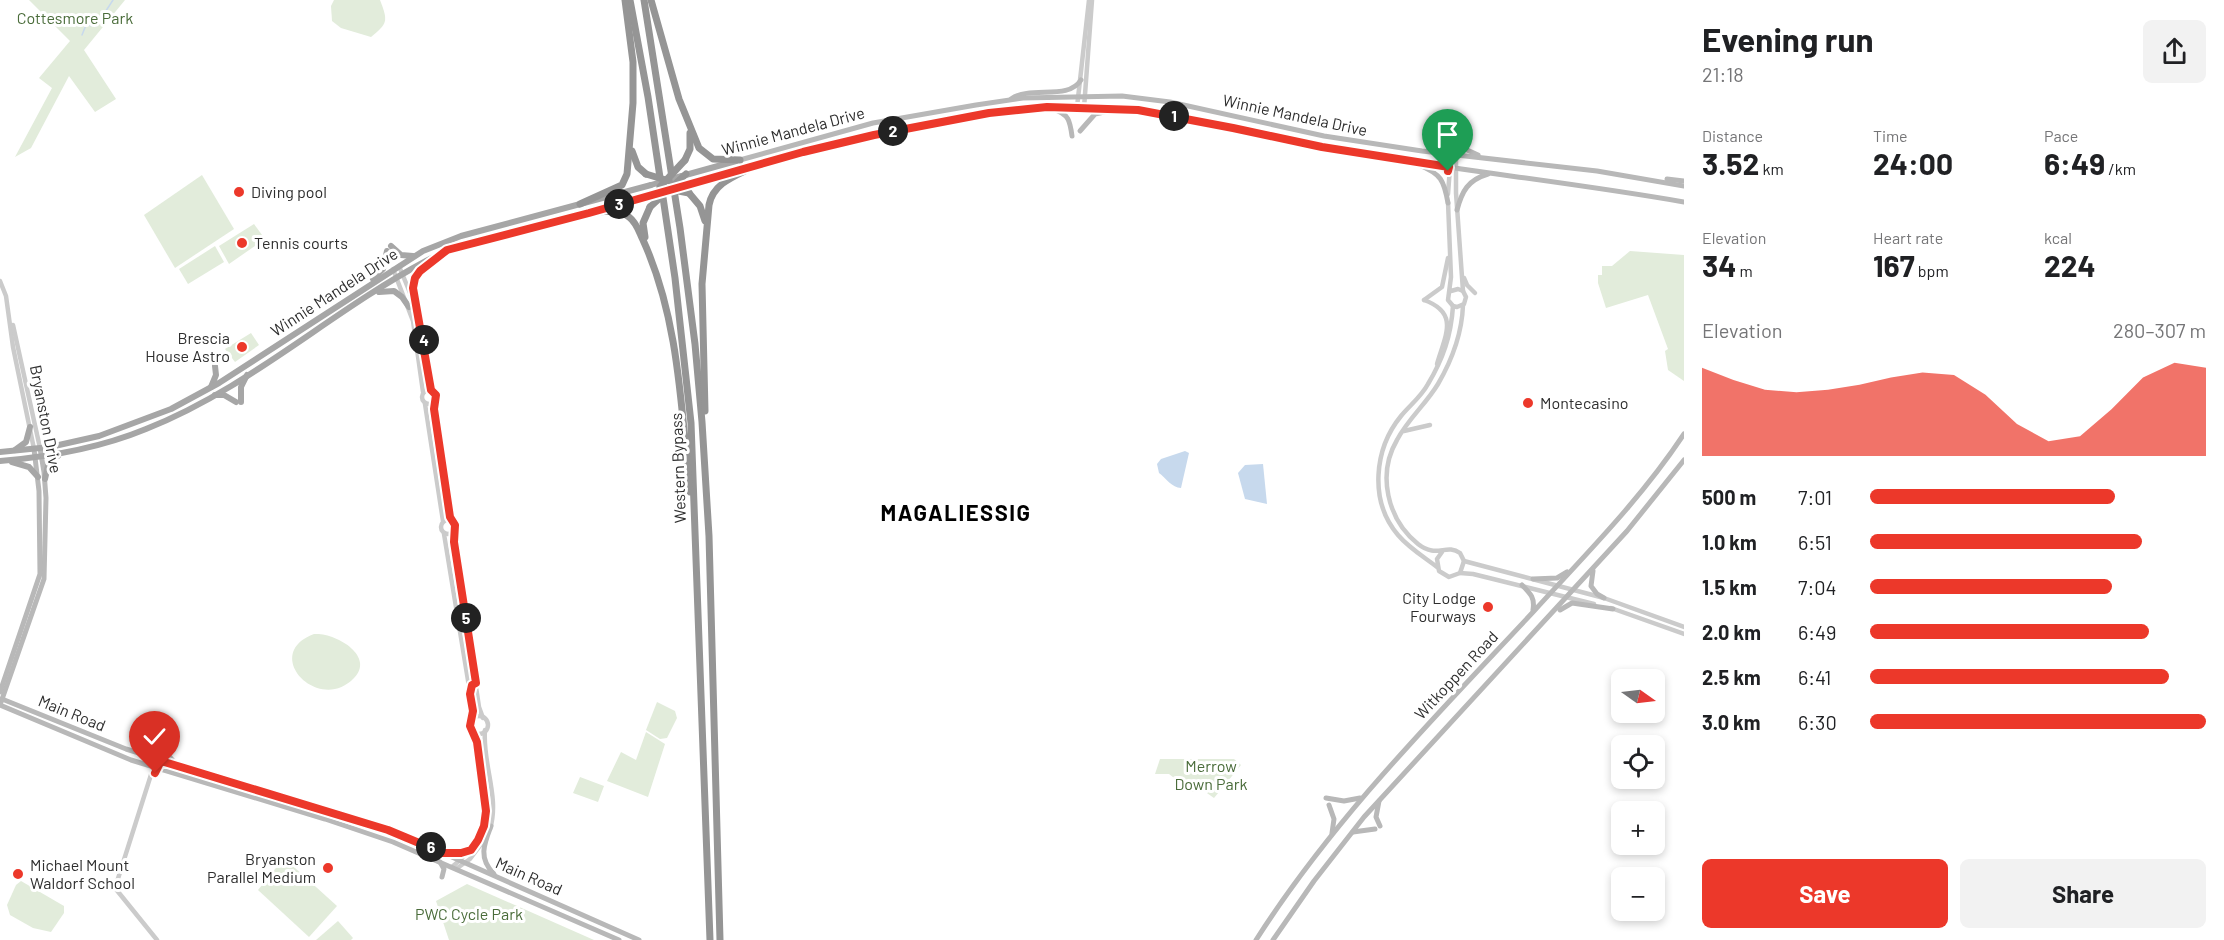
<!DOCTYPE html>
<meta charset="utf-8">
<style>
body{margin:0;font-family:Barlow,sans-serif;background:#f2f2f2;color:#202124;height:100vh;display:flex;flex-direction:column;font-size:22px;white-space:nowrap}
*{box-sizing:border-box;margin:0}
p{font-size:20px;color:#757577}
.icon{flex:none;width:33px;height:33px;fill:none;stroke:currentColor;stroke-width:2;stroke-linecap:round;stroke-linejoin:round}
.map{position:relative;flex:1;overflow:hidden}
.sheet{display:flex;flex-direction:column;background:#fff;width:540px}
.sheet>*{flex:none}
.needle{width:39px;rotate:104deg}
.buttons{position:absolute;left:1611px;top:669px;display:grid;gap:12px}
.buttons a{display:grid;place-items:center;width:54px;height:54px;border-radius:9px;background:#fff;box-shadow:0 3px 9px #0003;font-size:30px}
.pin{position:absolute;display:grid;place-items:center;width:51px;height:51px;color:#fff;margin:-62px -26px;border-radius:50% 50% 50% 0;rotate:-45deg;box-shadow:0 0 6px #0007}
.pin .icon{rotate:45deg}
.km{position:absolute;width:30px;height:30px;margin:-15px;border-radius:50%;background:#222;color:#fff;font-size:16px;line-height:30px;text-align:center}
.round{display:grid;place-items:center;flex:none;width:63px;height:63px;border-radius:9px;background:#f2f2f2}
.overview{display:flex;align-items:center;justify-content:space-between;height:102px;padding:0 18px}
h1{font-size:33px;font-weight:700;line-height:45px}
.stats{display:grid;grid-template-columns:repeat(3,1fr);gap:9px;height:102px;padding:6px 18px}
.stats div{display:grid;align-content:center}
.stats b{font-size:30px;font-weight:700}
.stats small{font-size:16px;font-weight:400}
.stats p{font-size:16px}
.chart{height:168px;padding:12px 18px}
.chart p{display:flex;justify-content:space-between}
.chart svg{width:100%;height:108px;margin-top:6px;fill:#ec382a;opacity:.7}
.primary-button{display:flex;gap:12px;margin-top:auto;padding:12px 18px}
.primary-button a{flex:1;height:69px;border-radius:9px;background:#ec382a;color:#fff;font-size:24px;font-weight:700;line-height:69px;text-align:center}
.primary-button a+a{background:#f2f2f2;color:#202124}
ul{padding:0 18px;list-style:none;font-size:20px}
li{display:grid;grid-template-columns:96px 72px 1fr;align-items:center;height:45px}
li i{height:15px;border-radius:8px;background:#ec382a}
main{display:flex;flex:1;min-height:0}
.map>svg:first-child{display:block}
.green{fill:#e2ecdb}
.water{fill:#c7d9ed}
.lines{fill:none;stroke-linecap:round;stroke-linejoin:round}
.stream{stroke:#c7d9ed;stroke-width:1.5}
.tertiary{stroke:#cbcbcb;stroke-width:4.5}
.secondary{stroke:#b8b8b8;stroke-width:5}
.primary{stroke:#a6a6a6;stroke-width:6}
.motorway{stroke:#959595;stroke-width:7}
.primary-bridge{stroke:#a6a6a6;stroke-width:6}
.motorway-bridge{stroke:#959595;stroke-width:7}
.route-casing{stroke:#fff;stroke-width:12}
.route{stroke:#ec382a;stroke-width:8}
.poi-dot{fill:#ec382a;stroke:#fff;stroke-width:2}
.labels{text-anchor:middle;stroke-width:6;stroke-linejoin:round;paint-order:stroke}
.park-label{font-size:16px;fill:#4a6c3a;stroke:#fff}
.street-label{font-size:16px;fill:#2e2e2e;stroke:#fff}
.poi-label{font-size:16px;fill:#2e2e2e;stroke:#fff;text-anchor:start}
.district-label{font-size:22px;font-weight:bold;letter-spacing:1.5px;fill:#000;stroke:#fff}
</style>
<main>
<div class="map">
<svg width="1684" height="940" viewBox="0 0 1684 940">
<rect width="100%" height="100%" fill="#fff"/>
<g class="green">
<polygon points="29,0 125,0 84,50 116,99 95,112 69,76 31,148 15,157 52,88 39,78 70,41"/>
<path d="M334 0H380C388 21 388 23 371 37L341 28 332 21 331 6Z"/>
<polygon points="202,175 234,229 175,268 144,215"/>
<polygon points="254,224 265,239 229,264 219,246"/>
<polygon points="215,246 224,262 188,284 179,269"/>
<polygon points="1630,251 1684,255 1684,381 1668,370 1665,351 1668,349 1648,295 1606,308 1598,283 1598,275 1602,275 1602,266 1612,266"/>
<polygon points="251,333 259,345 235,362 225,349"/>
<path d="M314 634C335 632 376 656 354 678 319 715 260 654 314 634Z"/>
<polygon points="657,702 675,711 677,718 667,738 660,739 646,730"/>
<polygon points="646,732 665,744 648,797 607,781 621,752 636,760"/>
<polygon points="1160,759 1234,759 1241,765 1214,798 1204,791 1192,792 1169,774 1155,774"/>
<polygon points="580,777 604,786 598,802 573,793"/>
<polygon points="284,858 337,906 309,937 258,890"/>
<polygon points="21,881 64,906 64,913 51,932 33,928 10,915 7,905 16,885"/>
<polygon points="467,884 594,940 449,940 436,901"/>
<polygon points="338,921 353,938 351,940 316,940"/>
</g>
<g class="water">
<path d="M1185 451 1189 453 1181 488C1172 488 1166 478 1159 473L1157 464 1161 459Z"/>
<polygon points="1263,464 1267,504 1245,499 1238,473 1245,465"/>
</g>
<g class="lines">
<polyline class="stream" points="82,35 86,25 96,26 113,0"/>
<g class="tertiary">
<polyline points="1077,107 1089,0"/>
<polyline points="1084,108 1092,0"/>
<polyline points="1456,154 1456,193 1463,291"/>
<polyline points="1448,194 1451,154"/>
<polyline points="1448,202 1451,277 1448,300 1453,306 1457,307 1464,304 1466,297 1463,291 1458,289 1451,291"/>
<polyline points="399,266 415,305"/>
<polyline points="393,269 413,321 423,392"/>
<polyline points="1464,278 1467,285 1475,293"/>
<polyline points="0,281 6,296 13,347 34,449"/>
<path d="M1424 300C1460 313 1445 336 1437 364"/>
<polyline points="1424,300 1442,287 1448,258"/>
<polyline points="419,316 431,390"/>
<polyline points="13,325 40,448"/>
<circle cx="429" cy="397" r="7"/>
<polyline points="434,402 452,522"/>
<polyline points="425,404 443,521"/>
<polyline points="1404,431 1430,425"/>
<circle cx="448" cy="527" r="7"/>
<polyline points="453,532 479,707 483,718"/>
<polyline points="444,534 473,711 472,720"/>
<path d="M1442 552 1437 559 1439 571 1449 577 1460 573 1464 561 1460 553C1446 543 1437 559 1418 544 1387 519 1377 474 1397 440 1408 419 1426 404 1438 384 1452 360 1462 333 1463 305"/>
<polyline points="1464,561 1604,598 1684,627"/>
<path d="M1437 567C1424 557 1409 548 1398 535 1369 501 1374 449 1401 416 1410 405 1421 397 1428 384 1443 359 1451 336 1453 306"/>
<polyline points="1460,573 1473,574 1594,604"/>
<polyline points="1611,608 1684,634"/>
<circle cx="479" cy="725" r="9"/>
<path d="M485 730C482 763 500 797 490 829"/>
<polyline points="156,759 115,888 157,940"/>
<path d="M452 867C490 835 489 816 481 770 480 757 479 743 474 732"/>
<polyline points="456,869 470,859 485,839"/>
</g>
<g class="secondary">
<path d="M1011 99C1031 85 1068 101 1081 80"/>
<path d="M1053 109C1069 114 1070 121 1072 136"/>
<polyline points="1080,131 1095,114 1109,111"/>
<polyline points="1458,137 1465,149 1478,155"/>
<polyline points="1430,150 1443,148 1453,138"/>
<polyline points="740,160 873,123 976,105 1023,98 1122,96 1170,102 1324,136 1422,151 1597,171 1684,186"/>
<path d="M1419 165C1441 174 1444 180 1448 203"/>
<path d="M753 167C848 139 947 113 1046 107 1141 102 1230 131 1322 147 1442 169 1564 181 1684 202"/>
<polyline points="1667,179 1684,181"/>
<path d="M1457 210C1462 191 1468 180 1488 174"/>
<polyline points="40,448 44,472 46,498 44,579 0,705 131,760 325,819 393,842 619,940"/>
<polyline points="1593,571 1591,586 1597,594 1604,598"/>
<polyline points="1533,579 1557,578 1567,572"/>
<path d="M1522 585C1531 594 1535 598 1533 610"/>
<polyline points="1560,610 1572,603 1613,609"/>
<polyline points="0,692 40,574 39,491 34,449"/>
<polyline points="2,699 126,749 400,834 639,940"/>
<polyline points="167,740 167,754 175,763"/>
<polyline points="144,754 154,753 161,744"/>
<polyline points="1326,798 1344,801 1360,798"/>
<polyline points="1379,801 1376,817 1380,826"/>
<polyline points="1329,805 1334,819 1332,833"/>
<path d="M491 826C484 844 478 858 494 874"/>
<polyline points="1353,832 1375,829"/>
<polyline points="448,853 461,853 471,850"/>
<polyline points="440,862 444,869 442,877"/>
<path d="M1256 940C1334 818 1436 716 1534 611 1586 554 1641 499 1684 434"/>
<polyline points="1273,940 1314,881 1364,817 1627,531 1684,460"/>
</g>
<g class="primary">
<polyline points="682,176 736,161"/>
<polyline points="684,186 743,169"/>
<polyline points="391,246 401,255 413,256"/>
<polyline points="373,279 383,269 387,251"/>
<polyline points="379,292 394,291 402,297 409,307"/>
<path d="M419 317C414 290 407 279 432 261"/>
<polyline points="211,387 216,375 215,366"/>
<polyline points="215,395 224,395 236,402"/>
<polyline points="241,402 241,387 247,375"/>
<polyline points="15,450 26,442 30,427"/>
<polyline points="0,452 50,447 99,436 171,409 219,383 423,251 461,236 651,185"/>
<path d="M0 461C49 457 100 448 146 429 248 389 330 312 426 261 452 247 480 242 508 234 555 222 602 209 648 195"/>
<polyline points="12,462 29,467 38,477"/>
<polyline points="45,479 49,461 58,456"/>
</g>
<g class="motorway">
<polyline points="630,0 648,97 675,278 691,423 710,940"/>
<polyline points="644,0 680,228 695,344 702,422 709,536 720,940"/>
<polyline points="651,0 679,99 699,148 713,159 740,160"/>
<polyline points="632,151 638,167 646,174"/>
<polyline points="685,160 690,149 690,133"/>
<polyline points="677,182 688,184"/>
<polyline points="689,193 700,206 705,221"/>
<polyline points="580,204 622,185 627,174 633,103 633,62 625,0"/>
<path d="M589 213C602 212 618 208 629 217 637 223 639 232 643 240 679 319 681 407 690 492"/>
<polyline points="645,237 643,223 650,207"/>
<path d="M705 411 702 284 709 205C713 183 735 176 753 167"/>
</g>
<g class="primary-bridge">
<polyline points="651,185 681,176"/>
<polyline points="648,195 680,186"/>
</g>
<g class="motorway-bridge">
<polyline points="646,174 669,181"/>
<polyline points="660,187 685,160"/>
<polyline points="668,189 689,193"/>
<polyline points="650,207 686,174"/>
</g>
</g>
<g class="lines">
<defs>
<polyline id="route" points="155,773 161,761 388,830 443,853 461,853 471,850 478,840 484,826 486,811 477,742 470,726 473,711 470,694 472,685 476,683 454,542 455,525 450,517 434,409 436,395 431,390 413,288 415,278 420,271 447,250 589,213 803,152 874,135 989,113 1047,107 1138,110 1233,128 1322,147 1449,167 1448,171"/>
</defs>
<use href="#route" class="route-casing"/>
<use href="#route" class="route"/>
</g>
<g class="poi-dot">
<circle cx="239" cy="192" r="6"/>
<circle cx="242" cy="243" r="6"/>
<circle cx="242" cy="347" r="6"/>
<circle cx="1528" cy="403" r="6"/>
<circle cx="1488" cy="607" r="6"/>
<circle cx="328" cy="868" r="6"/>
<circle cx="18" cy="874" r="6"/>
</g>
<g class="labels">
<g class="park-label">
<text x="75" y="24">Cottesmore Park</text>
<text x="1211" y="772">Merrow<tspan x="1211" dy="18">Down Park</tspan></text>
<text x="469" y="920">PWC Cycle Park</text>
</g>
<g class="street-label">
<text transform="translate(1295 115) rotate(12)" y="6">Winnie Mandela Drive</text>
<text transform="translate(793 131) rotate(-15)" y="6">Winnie Mandela Drive</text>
<text transform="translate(334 292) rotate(-33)" y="6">Winnie Mandela Drive</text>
<text transform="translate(46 419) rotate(79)" y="6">Bryanston Drive</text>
<text transform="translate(678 468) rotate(-92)" y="6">Western Bypass</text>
<text transform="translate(1456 675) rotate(-47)" y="6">Witkoppen Road</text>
<text transform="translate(72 713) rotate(22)" y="6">Main Road</text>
<text transform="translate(529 876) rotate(24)" y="6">Main Road</text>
</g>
<g class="poi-label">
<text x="251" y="198">Diving pool</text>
<text x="254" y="249">Tennis courts</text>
<text x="230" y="344" text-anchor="end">Brescia<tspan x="230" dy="18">House Astro</tspan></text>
<text x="1540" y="409">Montecasino</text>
<text x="1476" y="604" text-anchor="end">City Lodge<tspan x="1476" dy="18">Fourways</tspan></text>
<text x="316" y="865" text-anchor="end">Bryanston<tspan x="316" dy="18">Parallel Medium</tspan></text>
<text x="30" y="871">Michael Mount<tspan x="30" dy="18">Waldorf School</tspan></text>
</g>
<g class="district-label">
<text x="956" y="521">MAGALIESSIG</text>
</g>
</g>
</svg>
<div class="buttons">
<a><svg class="needle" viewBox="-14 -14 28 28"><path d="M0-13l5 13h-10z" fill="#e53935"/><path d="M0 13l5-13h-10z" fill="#757577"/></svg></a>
<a><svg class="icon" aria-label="locate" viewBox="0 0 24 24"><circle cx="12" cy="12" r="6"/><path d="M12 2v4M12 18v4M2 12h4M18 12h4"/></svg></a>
<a>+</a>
<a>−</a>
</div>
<div class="pin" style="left:1448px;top:171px;background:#1e9e55"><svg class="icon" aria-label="arrive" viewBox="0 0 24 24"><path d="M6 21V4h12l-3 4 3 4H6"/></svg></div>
<div class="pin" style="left:155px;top:773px;background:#d93025"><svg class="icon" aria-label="check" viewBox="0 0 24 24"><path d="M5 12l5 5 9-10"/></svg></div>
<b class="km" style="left:1174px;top:116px">1</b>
<b class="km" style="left:893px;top:131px">2</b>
<b class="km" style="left:619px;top:204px">3</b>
<b class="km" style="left:424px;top:340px">4</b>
<b class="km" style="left:466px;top:618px">5</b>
<b class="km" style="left:431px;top:847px">6</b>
</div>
<section class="sheet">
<div class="overview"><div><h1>Evening run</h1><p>21:18</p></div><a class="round"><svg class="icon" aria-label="share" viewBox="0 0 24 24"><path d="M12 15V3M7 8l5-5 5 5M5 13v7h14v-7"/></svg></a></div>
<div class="stats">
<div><p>Distance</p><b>3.52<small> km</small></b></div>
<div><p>Time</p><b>24:00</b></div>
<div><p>Pace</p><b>6:49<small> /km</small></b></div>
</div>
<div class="stats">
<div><p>Elevation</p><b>34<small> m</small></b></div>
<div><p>Heart rate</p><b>167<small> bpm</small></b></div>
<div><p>kcal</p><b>224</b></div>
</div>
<div class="chart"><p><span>Elevation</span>280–307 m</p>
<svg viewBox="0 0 160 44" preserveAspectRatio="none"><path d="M0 44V8L10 13L20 17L30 18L40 17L50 15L60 12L70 10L80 11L90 19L100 31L110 38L120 36L130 25L140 12L150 6L160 8V44z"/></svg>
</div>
<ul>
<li><b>500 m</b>7:01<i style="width:73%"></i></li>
<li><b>1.0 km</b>6:51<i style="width:81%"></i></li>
<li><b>1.5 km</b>7:04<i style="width:72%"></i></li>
<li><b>2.0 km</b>6:49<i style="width:83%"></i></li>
<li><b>2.5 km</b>6:41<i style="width:89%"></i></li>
<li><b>3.0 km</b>6:30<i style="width:100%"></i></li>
</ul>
<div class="primary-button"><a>Save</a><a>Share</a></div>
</section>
</main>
